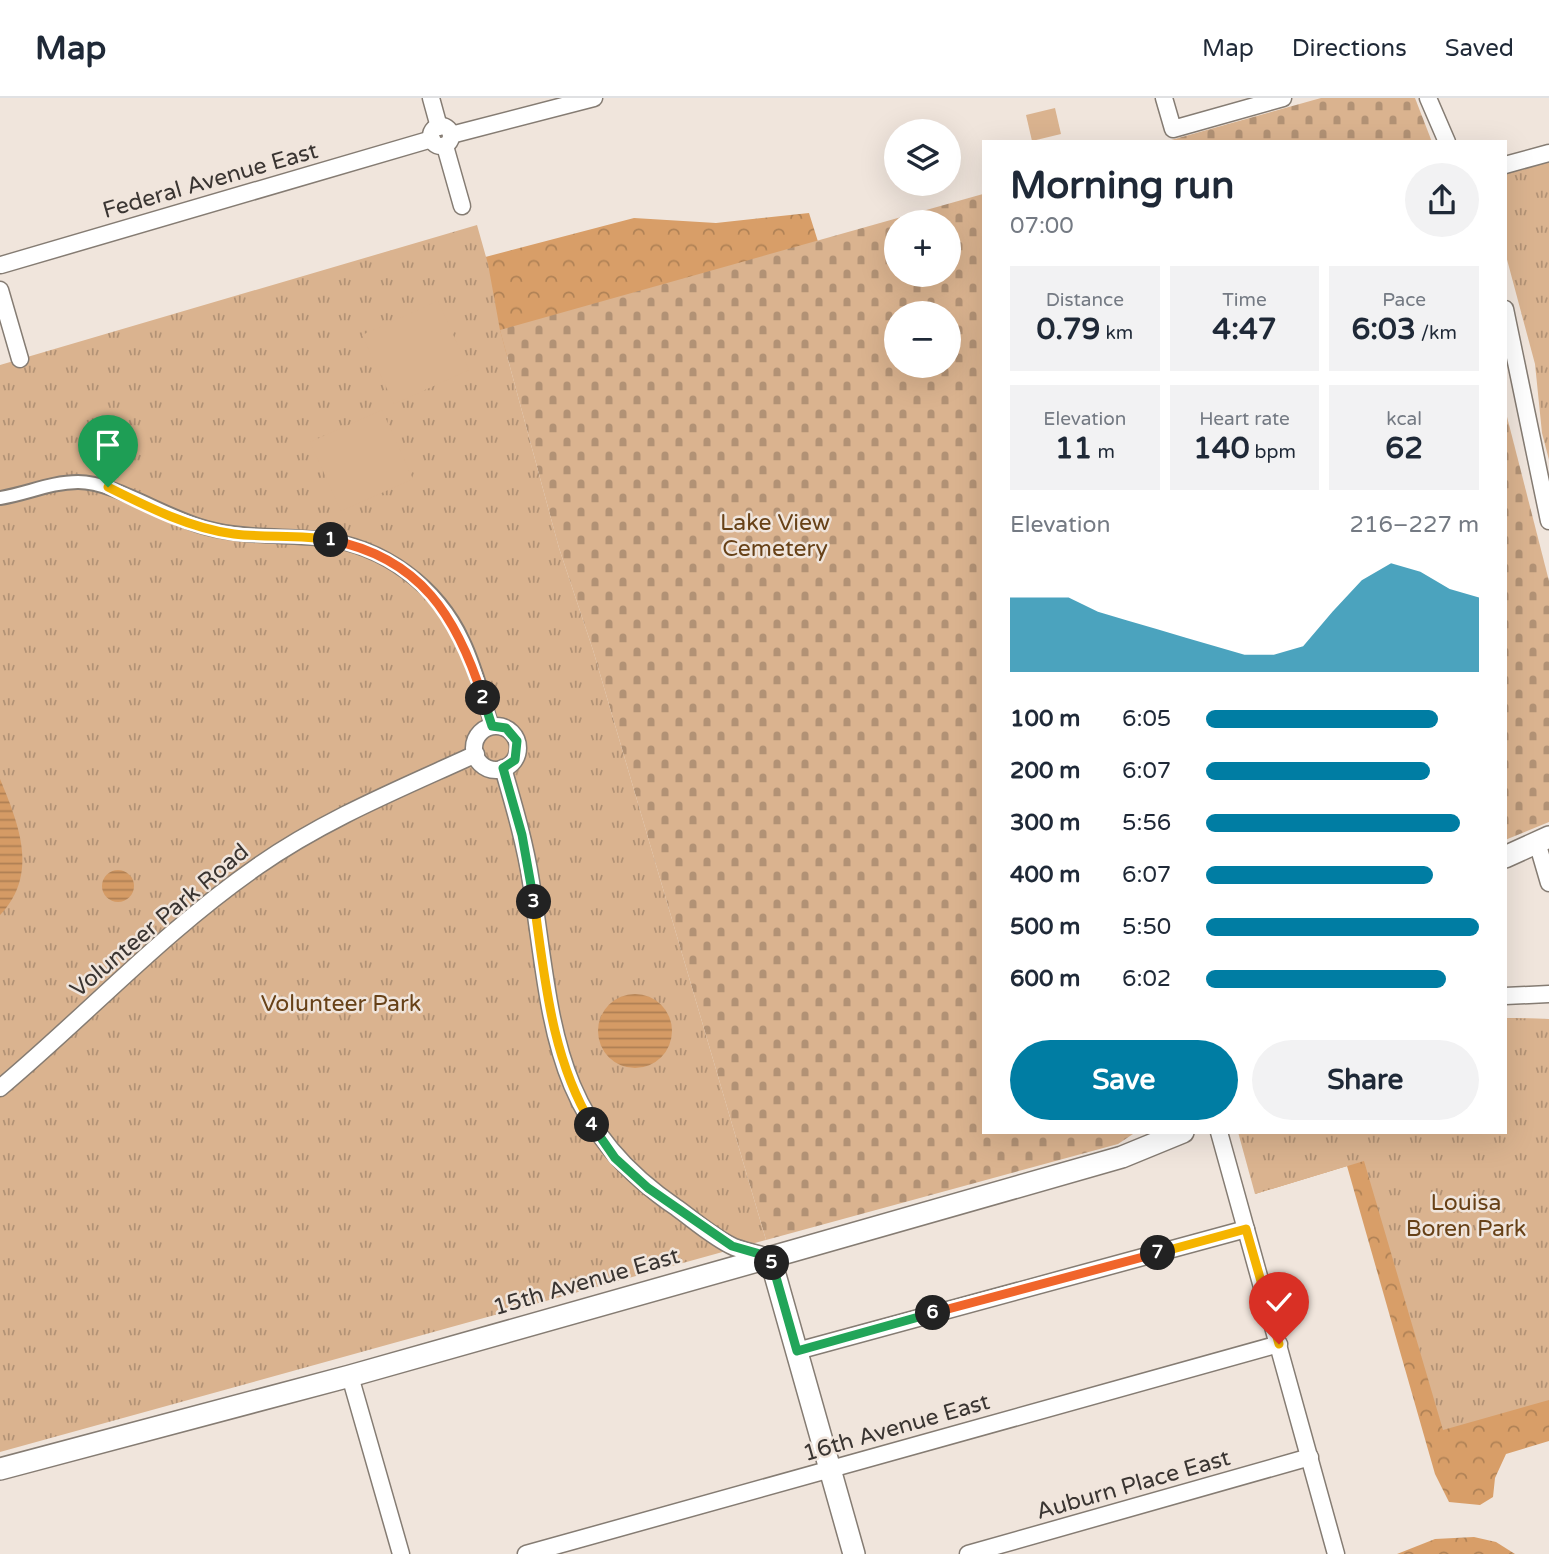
<!DOCTYPE html>
<meta charset="utf-8">
<style>
body{margin:0;font-family:"Varela Round",sans-serif;background:#f2f2f3;color:#1f2937;height:100vh;display:flex;flex-direction:column;font-size:26px;white-space:nowrap}
*{box-sizing:border-box;margin:0}
p{font-size:23px;color:#747a83}
.icon{flex:none;width:38px;height:38px;fill:none;stroke:currentColor;stroke-width:2;stroke-linecap:round;stroke-linejoin:round}
.map{position:relative;flex:1;overflow:hidden}
.side{position:absolute;left:982px;top:42px;width:525px;height:994px;display:flex;flex-direction:column;background:#fff;border-radius:0px;box-shadow:0 7px 28px #0002}
.side>*{flex:none}
.controls{position:absolute;left:884px;top:21px;display:grid;gap:14px}
.controls a{display:grid;place-items:center;width:77px;height:77px;border-radius:50%;background:#fff;box-shadow:0 7px 28px #0002;font-size:35px}
.pin{position:absolute;display:grid;place-items:center;width:60px;height:60px;color:#fff;margin:-72px -30px;border-radius:50% 50% 50% 0;rotate:-45deg;box-shadow:0 0 7px #0007}
.pin .icon{rotate:45deg}
.km{position:absolute;width:35px;height:35px;margin:-18px;border-radius:50%;background:#222;color:#fff;font-size:19px;line-height:35px;text-align:center}
.round{display:grid;place-items:center;flex:none;width:74px;height:74px;border-radius:37px;background:#f2f2f3}
.headline{display:flex;align-items:center;justify-content:space-between;height:119px;padding:0 28px}
h1{font-size:38px;font-weight:700;line-height:52px}
.figures{display:grid;grid-template-columns:repeat(3,1fr);gap:10px;height:119px;padding:7px 28px}
.figures div{display:grid;align-content:center;border-radius:0px;background:#f2f2f3;text-align:center}
.figures b{font-size:30px;font-weight:700}
.figures small{font-size:19px;font-weight:400}
.figures p{font-size:19px}
.chart{height:196px;padding:14px 28px}
.chart p{display:flex;justify-content:space-between}
.chart svg{width:100%;height:126px;margin-top:7px;fill:#007da3;opacity:.7}
.primary-button{display:flex;gap:14px;margin-top:auto;padding:14px 28px}
.primary-button a{flex:1;height:80px;border-radius:42px;background:#007da3;color:#fff;font-size:28px;font-weight:700;line-height:80px;text-align:center}
.primary-button a+a{background:#f2f2f3;color:#1f2937}
ul{padding:0 28px;list-style:none;font-size:23px}
li{display:grid;grid-template-columns:112px 84px 1fr;align-items:center;height:52px}
li i{height:18px;border-radius:9px;background:#007da3}
header{display:flex;align-items:center;gap:42px;box-sizing:border-box;height:98px;padding:0 35px;background:#fff;border-bottom:2px solid #e0e1e3}
header strong{font-size:33px}
nav{display:flex;gap:38px;margin-inline-start:auto;font-size:24px}
.map>svg:first-child{display:block}
.forest{fill:url(#forest-crowns)}
.cemetery{fill:url(#cemetery-stones);fill-rule:evenodd}
.park{fill:url(#park-tufts)}
.pitch{fill:#dab38f}
.water{fill:url(#water-rules)}
.lines{fill:none;stroke-linecap:round;stroke-linejoin:round}
.pedestrian-casing{stroke:#857c73;stroke-width:16}
.minor-casing{stroke:#857c73;stroke-width:19}
.tertiary-casing{stroke:#857c73;stroke-width:24}
.pedestrian{stroke:#fff;stroke-width:12}
.minor{stroke:#fff;stroke-width:16}
.tertiary{stroke:#fff;stroke-width:21}
.split-1-casing{stroke:#fff;stroke-width:14}
.split-2-casing{stroke:#fff;stroke-width:14}
.split-3-casing{stroke:#fff;stroke-width:14}
.split-4-casing{stroke:#fff;stroke-width:14}
.split-5-casing{stroke:#fff;stroke-width:14}
.split-6-casing{stroke:#fff;stroke-width:14}
.split-7-casing{stroke:#fff;stroke-width:14}
.split-8-casing{stroke:#fff;stroke-width:14}
.split-1{stroke:#f5b400;stroke-width:9}
.split-2{stroke:#f0652b;stroke-width:9}
.split-3{stroke:#22a559;stroke-width:9}
.split-4{stroke:#f5b400;stroke-width:9}
.split-5{stroke:#22a559;stroke-width:9}
.split-6{stroke:#22a559;stroke-width:9}
.split-7{stroke:#f0652b;stroke-width:9}
.split-8{stroke:#f5b400;stroke-width:9}
.labels{text-anchor:middle;stroke-width:5;stroke-linejoin:round;paint-order:stroke}
.street-label{font-size:23px;fill:#3a3532;stroke:#f0e5dc}
.park-label{font-size:23px;fill:#674117;stroke:#f0e5dc}
</style>
<header>
<strong>Map</strong>
<nav><a>Map</a><a>Directions</a><a>Saved</a></nav>
</header>
<div class="map">
<svg width="1549" height="1456" viewBox="0 0 1549 1456">
<defs>
<pattern id="forest-crowns" width="20" height="18" patternUnits="userSpaceOnUse" patternTransform="scale(1.75)"><rect width="20" height="18" fill="#d89e68"/><path d="M2 6a3 3 0 1 1 6 0M12 15a3 3 0 1 1 6 0" fill="none" stroke="#b08256"/></pattern>
<pattern id="cemetery-stones" width="16" height="16" patternUnits="userSpaceOnUse" patternTransform="scale(1.75)"><rect width="16" height="16" fill="#dab38f"/><path d="M2 7V4a2 2 0 0 1 4 0v3zM10 15v-3a2 2 0 0 1 4 0v3z" fill="#b29275"/></pattern>
<pattern id="park-tufts" width="24" height="20" patternUnits="userSpaceOnUse" patternTransform="scale(1.75)"><rect width="24" height="20" fill="#dab38f"/><path d="M3 7l-1-3M5 7V3M7 7l1-3M15 17l-1-3M17 17v-4M19 17l1-3" fill="none" stroke="#b29275"/></pattern>
<pattern id="water-rules" width="6" height="5" patternUnits="userSpaceOnUse" patternTransform="scale(1.75)"><rect width="6" height="5" fill="#d59b65"/><path d="M0 2.5h6" fill="none" stroke="#ae7f54"/></pattern>
</defs>
<rect width="100%" height="100%" fill="#f0e5dc"/>
<g class="forest">
<polygon points="809,115 820,150 510,258 81,265 634,120 716,125"/>
<polygon points="1505,920 1549,921 1549,1343 1506,1356 1495,1380 1493,1399 1480,1407 1449,1404 1435,1376 1347,1068 1255,1096 1310,1047 1505,1034"/>
<polygon points="1474,1439 1496,1444 1515,1456 1397,1456 1435,1441"/>
</g>
<g class="cemetery">
<polygon points="1321,0 1415,0 1432,44 1164,44"/>
<path d="M983 96 984 1034H1136L1118 1046 766 1142 593 552 559 450 500 232ZM896 124H948V177H896ZM896 215H948V268H896Z"/>
<polygon points="1505,311 1549,483 1549,724 1505,742"/>
</g>
<g class="park">
<polygon points="1549,62 1549,362 1542,335 1535,266 1505,154 1505,74"/>
<polygon points="477,127 488,166 500,232 559,450 593,552 766,1142 0,1354 0,267"/>
<polygon points="1505,920 1549,921 1549,1302 1443,1332 1364,1063 1255,1096 1238,1034 1505,1034"/>
</g>
<g class="pitch">
<polygon points="1055,10 1061,36 1032,43 1026,17"/>
<polygon points="438,203 469,272 394,306 362,237"/>
<polygon points="382,312 413,381 341,413 310,344"/>
</g>
<g class="water">
<path d="M0 681C19 727 39 776 0 817Z"/>
<circle cx="118" cy="788" r="16"/>
<circle cx="635" cy="933" r="37"/>
</g>
<g class="lines">
<defs>
<path id="pedestrian" d="M0 400C26 396 51 384 78 384 115 384 167 420 207 430 245 440 284 437 323 441 383 448 438 488 463 543 476 570 483 600 492 628"/>
<g id="minor">
<polyline points="431,0 439,29"/>
<polyline points="1164,0 1173,31 1283,0"/>
<polyline points="1428,0 1447,44"/>
<circle cx="441" cy="38" r="10"/>
<polyline points="451,37 594,0"/>
<polyline points="445,48 462,108"/>
<polyline points="1505,67 1549,55"/>
<polyline points="1,167 432,41"/>
<polyline points="0,192 20,261"/>
<polyline points="1505,211 1549,423"/>
<circle cx="496" cy="650" r="22"/>
<path d="M503 670C514 708 525 745 531 784 553 922 549 1023 677 1110 695 1123 714 1140 734 1149 745 1153 758 1156 770 1159"/>
<polyline points="1537,744 1549,785"/>
<polyline points="1505,898 1549,896"/>
<path d="M0 990C87 917 164 833 258 768 325 721 402 690 476 656"/>
<polyline points="1219,1034 1336,1456"/>
<polyline points="797,1253 1246,1131"/>
<polyline points="350,1278 401,1456"/>
<polyline points="526,1456 1279,1246"/>
<polyline points="968,1456 1310,1359"/>
</g>
<g id="tertiary">
<polyline points="1505,759 1549,739"/>
<polyline points="770,1159 854,1456"/>
<polyline points="0,1371 350,1278 789,1154 1122,1059 1183,1034"/>
</g>
</defs>
<use href="#pedestrian" class="pedestrian-casing"/>
<use href="#minor" class="minor-casing"/>
<use href="#tertiary" class="tertiary-casing"/>
<use href="#pedestrian" class="pedestrian"/>
<use href="#minor" class="minor"/>
<use href="#tertiary" class="tertiary"/>
</g>
<g class="lines">
<defs>
<path id="split-1" d="M108 389C148 409 189 430 234 436 266 440 300 436 331 442"/>
<path id="split-2" d="M331 442C421 460 457 519 483 600"/>
<polyline id="split-3" points="483,600 492,628 506,630 517,643 515,662 503,670 522,737 534,804"/>
<path id="split-4" d="M534 804C545 881 551 959 592 1027"/>
<polyline id="split-5" points="592,1027 615,1060 648,1090 732,1148 770,1159 772,1165"/>
<polyline id="split-6" points="772,1165 797,1253 933,1215"/>
<polyline id="split-7" points="933,1215 1158,1155"/>
<polyline id="split-8" points="1158,1155 1246,1131 1279,1246"/>
</defs>
<use href="#split-1" class="split-1-casing"/>
<use href="#split-2" class="split-2-casing"/>
<use href="#split-3" class="split-3-casing"/>
<use href="#split-4" class="split-4-casing"/>
<use href="#split-5" class="split-5-casing"/>
<use href="#split-6" class="split-6-casing"/>
<use href="#split-7" class="split-7-casing"/>
<use href="#split-8" class="split-8-casing"/>
<use href="#split-1" class="split-1"/>
<use href="#split-2" class="split-2"/>
<use href="#split-3" class="split-3"/>
<use href="#split-4" class="split-4"/>
<use href="#split-5" class="split-5"/>
<use href="#split-6" class="split-6"/>
<use href="#split-7" class="split-7"/>
<use href="#split-8" class="split-8"/>
</g>
<g class="labels">
<g class="street-label">
<text transform="translate(210 82) rotate(-16)" y="8">Federal Avenue East</text>
<text transform="translate(159 822) rotate(-40)" y="8">Volunteer Park Road</text>
<text transform="translate(586 1183) rotate(-16)" y="8">15th Avenue East</text>
<text transform="translate(896 1329) rotate(-16)" y="8">16th Avenue East</text>
<text transform="translate(1133 1386) rotate(-16)" y="8">Auburn Place East</text>
</g>
<g class="park-label">
<text x="775" y="432">Lake View<tspan x="775" dy="26">Cemetery</tspan></text>
<text x="341" y="913">Volunteer Park</text>
<text x="1466" y="1112">Louisa<tspan x="1466" dy="26">Boren Park</tspan></text>
</g>
</g>
</svg>
<div class="controls">
<a><svg class="icon" aria-label="layers" viewBox="0 0 24 24"><path d="M12 4l9 5-9 5-9-5zM3 14l9 5 9-5"/></svg></a>
<a>+</a>
<a>−</a>
</div>
<div class="pin" style="left:108px;top:389px;background:#1e9e55"><svg class="icon" aria-label="arrive" viewBox="0 0 24 24"><path d="M6 21V4h12l-3 4 3 4H6"/></svg></div>
<div class="pin" style="left:1279px;top:1246px;background:#d93025"><svg class="icon" aria-label="check" viewBox="0 0 24 24"><path d="M5 12l5 5 9-10"/></svg></div>
<b class="km" style="left:331px;top:442px">1</b>
<b class="km" style="left:483px;top:600px">2</b>
<b class="km" style="left:534px;top:804px">3</b>
<b class="km" style="left:592px;top:1027px">4</b>
<b class="km" style="left:772px;top:1165px">5</b>
<b class="km" style="left:933px;top:1215px">6</b>
<b class="km" style="left:1158px;top:1155px">7</b>
<section class="side">
<div class="headline"><div><h1>Morning run</h1><p>07:00</p></div><a class="round"><svg class="icon" aria-label="share" viewBox="0 0 24 24"><path d="M12 15V3M7 8l5-5 5 5M5 13v7h14v-7"/></svg></a></div>
<div class="figures">
<div><p>Distance</p><b>0.79<small> km</small></b></div>
<div><p>Time</p><b>4:47</b></div>
<div><p>Pace</p><b>6:03<small> /km</small></b></div>
</div>
<div class="figures">
<div><p>Elevation</p><b>11<small> m</small></b></div>
<div><p>Heart rate</p><b>140<small> bpm</small></b></div>
<div><p>kcal</p><b>62</b></div>
</div>
<div class="chart"><p><span>Elevation</span>216–227 m</p>
<svg viewBox="0 0 160 44" preserveAspectRatio="none"><path d="M0 44V18L10 18L20 18L30 23L40 26L50 29L60 32L70 35L80 38L90 38L100 35L110 23L120 12L130 6L140 9L150 15L160 18V44z"/></svg>
</div>
<ul>
<li><b>100 m</b>6:05<i style="width:85%"></i></li>
<li><b>200 m</b>6:07<i style="width:82%"></i></li>
<li><b>300 m</b>5:56<i style="width:93%"></i></li>
<li><b>400 m</b>6:07<i style="width:83%"></i></li>
<li><b>500 m</b>5:50<i style="width:100%"></i></li>
<li><b>600 m</b>6:02<i style="width:88%"></i></li>
</ul>
<div class="primary-button"><a>Save</a><a>Share</a></div>
</section>
</div>
